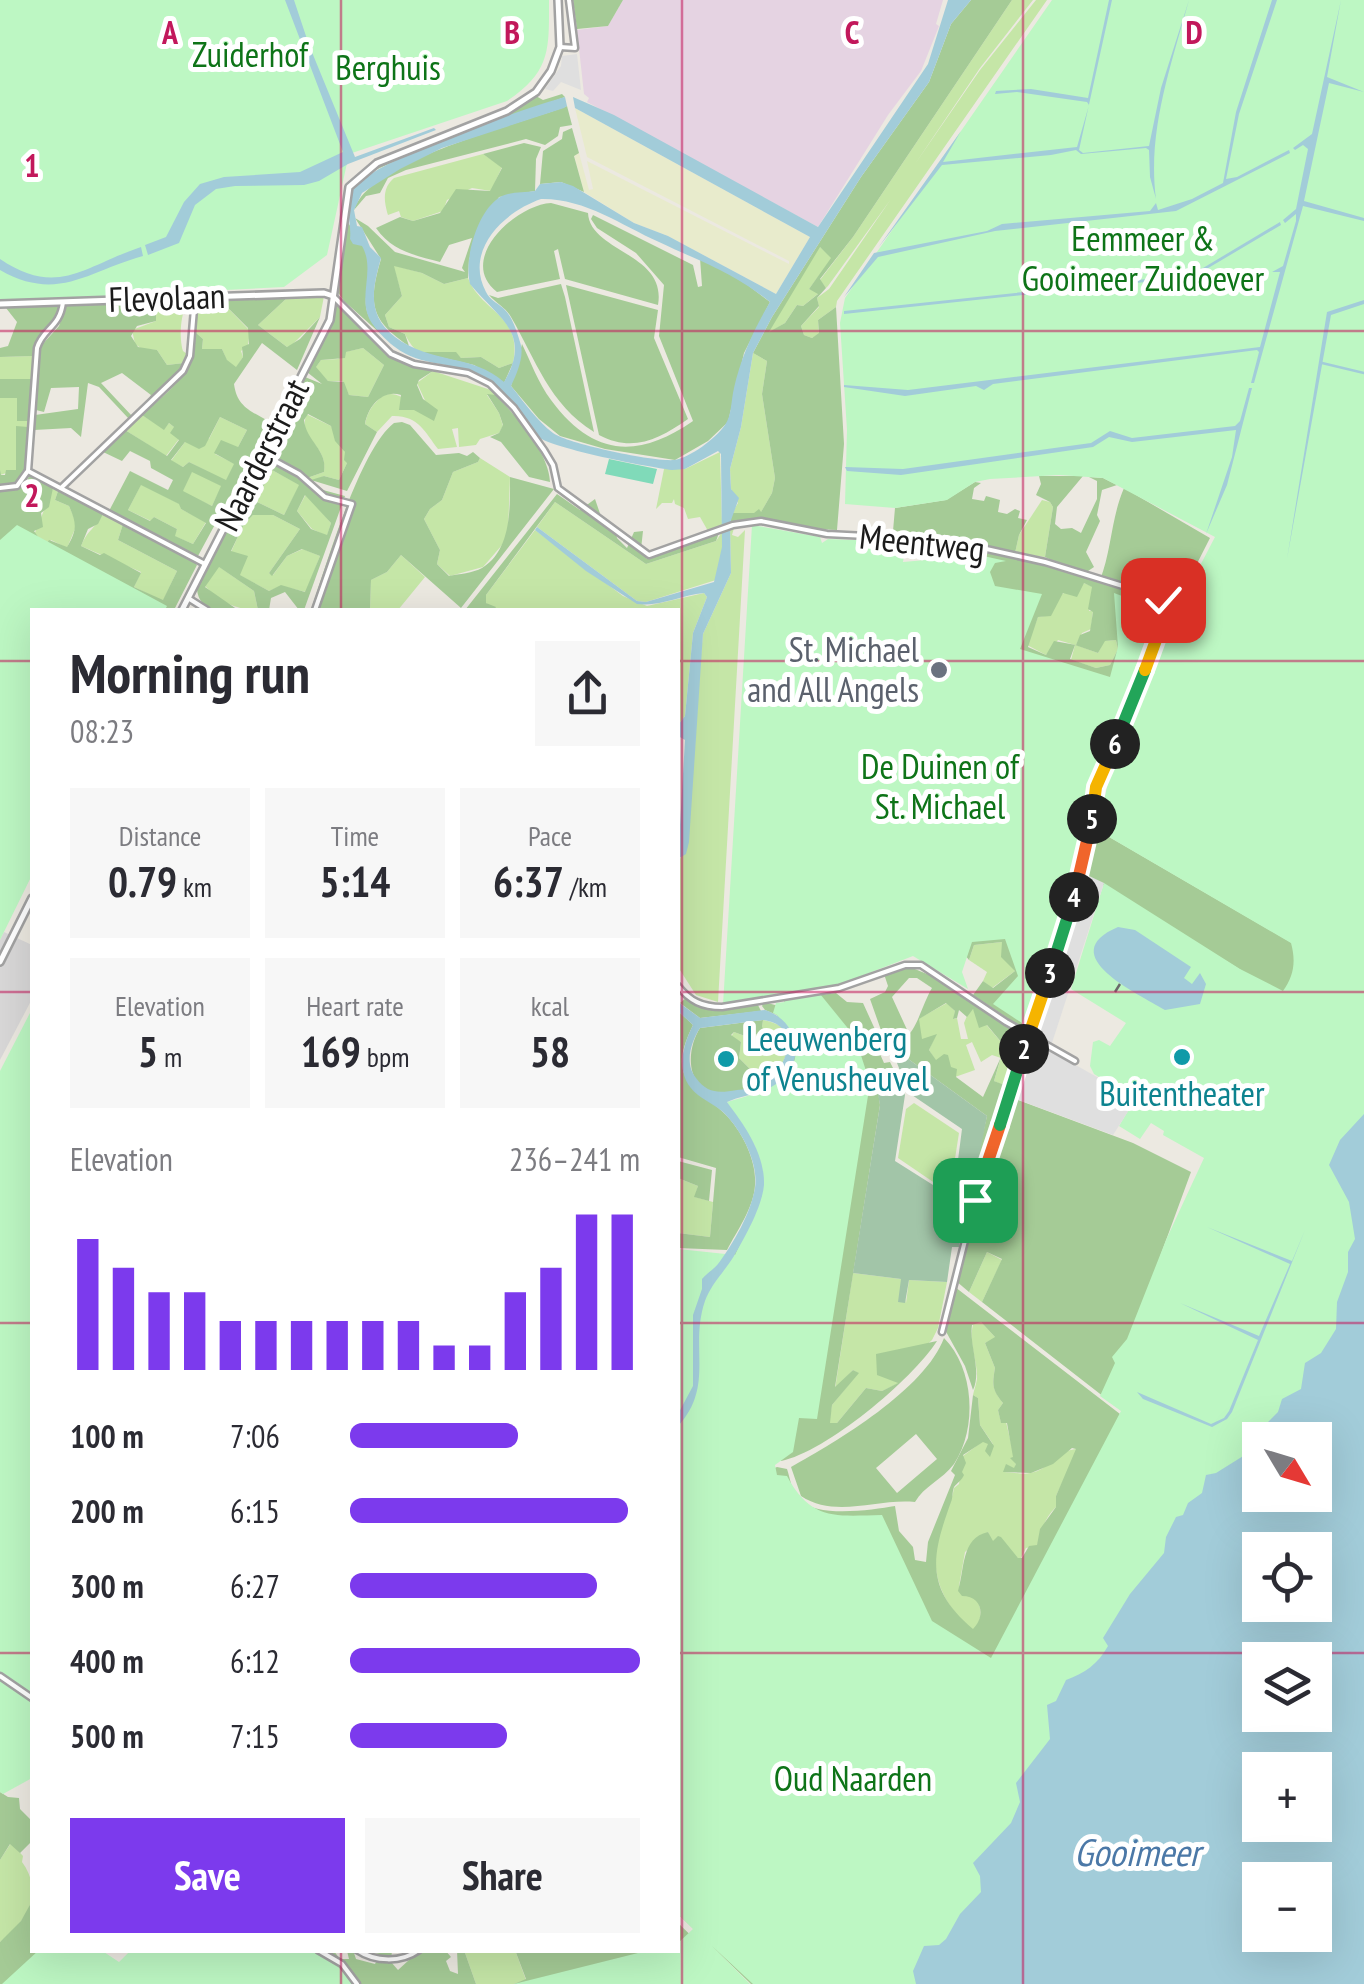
<!DOCTYPE html>
<meta charset="utf-8">
<style>
body{margin:0;font-family:"PT Sans Narrow",sans-serif;background:#f7f7f7;color:#2b2b33;height:100vh;display:flex;flex-direction:column;font-size:38px;white-space:nowrap}
*{box-sizing:border-box;margin:0}
p{font-size:32px;color:#7c7c81}
.icon{flex:none;width:55px;height:55px;fill:none;stroke:currentColor;stroke-width:2;stroke-linecap:round;stroke-linejoin:round}
.map{position:relative;flex:1;overflow:hidden}
.panel{position:absolute;left:30px;top:608px;width:650px;height:1345px;display:flex;flex-direction:column;background:#fff;border-radius:0px;box-shadow:0 10px 40px #0002}
.panel>*{flex:none}
.needle{width:65px;rotate:128deg}
.buttons{position:absolute;left:1242px;top:1422px;display:grid;gap:20px}
.buttons a{display:grid;place-items:center;width:90px;height:90px;border-radius:0px;background:#fff;box-shadow:0 10px 40px #0002;font-size:50px}
.pin{position:absolute;display:grid;place-items:center;width:85px;height:85px;color:#fff;margin:-42px;border-radius:20px;box-shadow:0 5px 15px #0006}
.km{position:absolute;width:50px;height:50px;margin:-25px;border-radius:50%;background:#222;color:#fff;font-size:28px;line-height:50px;text-align:center}
.round{display:grid;place-items:center;flex:none;width:105px;height:105px;border-radius:0px;background:#f7f7f7}
.summary{display:flex;align-items:center;justify-content:space-between;height:170px;padding:0 40px}
h1{font-size:55px;font-weight:700;line-height:75px}
.metrics{display:grid;grid-template-columns:repeat(3,1fr);gap:15px;height:170px;padding:10px 40px}
.metrics div{display:grid;align-content:center;border-radius:0px;background:#f7f7f7;text-align:center}
.metrics b{font-size:42px;font-weight:700}
.metrics small{font-size:28px;font-weight:400}
.metrics p{font-size:28px}
.chart{height:280px;padding:20px 40px}
.chart p{display:flex;justify-content:space-between}
.chart svg{width:100%;height:180px;margin-top:10px;stroke:#7c3aed;stroke-width:6}
.action{display:flex;gap:20px;margin-top:auto;padding:20px 40px}
.action a{flex:1;height:115px;border-radius:0px;background:#7c3aed;color:#fff;font-size:40px;font-weight:700;line-height:115px;text-align:center}
.action a+a{background:#f7f7f7;color:#2b2b33}
ul{padding:0 40px;list-style:none;font-size:32px}
li{display:grid;grid-template-columns:160px 120px 1fr;align-items:center;height:75px}
li i{height:25px;border-radius:12px;background:#7c3aed}
.map>svg:first-child{display:block}
.residential{fill:#d9d8d8}
.industrial{fill:#e5d3e2}
.farmland{fill:#e8ebcc}
.grass{fill:#c5e6a7}
.forest{fill:#a5cb96;fill-rule:evenodd}
.cemetery{fill:#a2c5a8}
.park{fill:#bdf7c3;fill-rule:evenodd}
.pitch{fill:#80dab9}
.parking{fill:#dfdfdf}
.water{fill:#a2ccd9;fill-rule:evenodd}
.lines{fill:none;stroke-linecap:round;stroke-linejoin:round}
.stream{stroke:#a2ccd9;stroke-width:2.5}
.minor-casing{stroke:#a2a2a2;stroke-width:9}
.tertiary-casing{stroke:#a2a2a2;stroke-width:10}
.minor{stroke:#fff;stroke-width:4}
.tertiary{stroke:#fff;stroke-width:5}
.rail{stroke:#696969;stroke-width:2.5;stroke-dasharray:20 20;stroke-linecap:butt}
.split-1-casing{stroke:#fff;stroke-width:20}
.split-2-casing{stroke:#fff;stroke-width:20}
.split-3-casing{stroke:#fff;stroke-width:20}
.split-4-casing{stroke:#fff;stroke-width:20}
.split-5-casing{stroke:#fff;stroke-width:20}
.split-6-casing{stroke:#fff;stroke-width:20}
.split-7-casing{stroke:#fff;stroke-width:20}
.split-8-casing{stroke:#fff;stroke-width:20}
.split-1{stroke:#f0652b;stroke-width:12}
.split-2{stroke:#22a559;stroke-width:12}
.split-3{stroke:#f5b400;stroke-width:12}
.split-4{stroke:#22a559;stroke-width:12}
.split-5{stroke:#f0652b;stroke-width:12}
.split-6{stroke:#f5b400;stroke-width:12}
.split-7{stroke:#22a559;stroke-width:12}
.split-8{stroke:#f5b400;stroke-width:12}
.grid{fill:none;stroke:#c2185b;stroke-width:2.5;stroke-opacity:0.55}
.worship-dot{fill:#6b7280;stroke:#fff;stroke-width:4}
.culture-dot{fill:#0f9aa8;stroke:#fff;stroke-width:4}
.labels{text-anchor:middle;stroke-width:10;stroke-linejoin:round;paint-order:stroke}
.park-label{font-size:35px;fill:#0e7418;stroke:#fff}
.street-label{font-size:35px;fill:#1b1b1b;stroke:#fff}
.worship-label{font-size:35px;fill:#5b616d;stroke:#fff;text-anchor:end}
.culture-label{font-size:35px;fill:#0d838f;stroke:#fff;text-anchor:start}
.water-label{font-size:38px;font-style:italic;fill:#4b78a7;stroke:#fff}
.grid-label{font-size:32px;text-anchor:middle;font-weight:bold;fill:#c2185b;stroke:#fff;stroke-width:10;stroke-linejoin:round;paint-order:stroke}
</style>
<div class="map">
<svg width="1364" height="1984" viewBox="0 0 1364 1984">
<rect width="100%" height="100%" fill="#ece9e1"/>
<polygon class="residential" points="4,932 32,945 32,999 0,1060 0,940"/>
<polygon class="industrial" points="623,0 943,0 936,24 939,26 921,71 888,115 818,227 587,102 589,98 584,94 577,30 608,26"/>
<polygon class="farmland" points="575,108 810,237 776,294 668,236 634,223 584,192 574,155 579,153 589,190 593,189 587,161 789,264 789,261 587,157"/>
<g class="grass">
<polygon points="1012,0 1033,0 980,68 915,164 980,70 1036,0 1047,0 837,301 836,307 818,320 819,334 812,338 804,335 801,326 819,307 817,298 829,289 891,199 828,286 826,288 820,280 853,237"/>
<path d="M483 154 502 167 491 191 472 188 447 200 443 211 413 221 401 217 399 211 388 215C384 201 382 188 394 178Z"/>
<polygon points="819,246 832,258 809,289 819,293 803,306 797,305 785,323 767,334"/>
<path d="M393 265 422 273 444 284 468 278C481 312 523 315 513 363L499 368 481 357 461 358 455 352C427 352 418 361 405 334L389 327 385 315 402 296Z"/>
<polygon points="324,296 320,317 291,346 287,347 258,325 288,297"/>
<polygon points="198,300 207,314 226,306 250,331 248,345 241,351 243,357 236,368 227,361 222,349 202,349 203,339 195,332"/>
<path d="M189 301C180 312 179 338 183 351L187 354 184 363 167 365 157 350 142 349 135 344 132 330 156 321 155 306 150 302Z"/>
<polygon points="363,348 384,365 368,397 349,395 342,381 328,381 315,368 321,360 338,359 345,352"/>
<polygon points="753,353 767,361 762,394 775,478 772,493 760,514 732,513 738,503 731,489 730,469 741,427"/>
<polygon points="34,356 31,379 0,379 0,357"/>
<path d="M433 371 491 390 496 395H487L499 413 503 426 499 433 480 439 476 445 459 447 458 428 452 429 457 447 438 449C425 432 418 415 392 416L377 432 365 424C367 415 370 408 377 401 395 381 415 410 434 420L417 383Z"/>
<polygon points="0,398 17,398 17,420 29,421 28,427 16,427 16,470 0,475"/>
<path d="M306 414 331 426 345 452 347 463 339 480 324 476 312 482 307 478 324 472C327 451 311 445 304 427Z"/>
<polygon points="142,415 164,429 169,423 174,427 179,439 166,456 125,430"/>
<polygon points="220,417 247,430 238,447 215,454 235,464 226,481 189,462 183,467 171,461 185,442 209,439"/>
<polygon points="720,452 722,526 708,531 700,517 688,519 684,508 675,504 674,499 672,503 662,503 656,509 664,469 685,469"/>
<polygon points="480,458 510,477 508,533 502,545 483,567 450,576 437,564 440,550 424,519 430,509 442,500 453,472 478,462"/>
<polygon points="272,470 300,485 284,515 247,497 250,493 258,497"/>
<polygon points="192,471 222,486 212,506 182,492"/>
<polygon points="141,484 180,504 181,509 206,522 193,544 174,536 177,529 154,517 151,521 128,510"/>
<polygon points="53,488 58,491 55,500 69,506 77,524 67,548 51,540 45,547 32,540"/>
<polygon points="306,494 331,523 327,536 312,529 297,511"/>
<polygon points="1042,500 1050,502 1053,507 1045,557 1015,553 1019,535"/>
<polygon points="555,502 646,564 716,541 722,532 722,559 716,580 646,602 637,601 537,527"/>
<path d="M103 514 123 524 118 540 177 571 163 601 134 587 141 572 81 546C88 529 96 528 103 514Z"/>
<polygon points="253,515 273,515 300,529 269,573 273,575 287,556 303,549 320,556 306,592 281,586 269,591 239,575 231,552 244,523"/>
<polygon points="734,528 732,535 738,537 745,530 718,1002 696,995 678,967 678,859 681,858 703,634 731,573 730,529"/>
<polygon points="535,530 623,596 647,606 704,593 707,597 693,633 685,716 678,725 678,610 495,610 486,603 486,595"/>
<polygon points="401,555 425,577 398,610 370,610 371,580 387,572"/>
<path d="M218 566 254 591 258 610C236 610 220 602 205 586Z"/>
<polygon points="1084,583 1093,587 1089,611 1093,611 1091,629 1082,633 1076,645 1098,653 1104,641 1116,640 1118,649 1110,665 1096,668 1071,660 1075,645 1058,640 1046,655 1027,645 1038,617 1051,615 1060,595"/>
<polygon points="1002,942 1015,971 992,988 983,981 987,972 969,960 974,945"/>
<polygon points="947,1003 955,1011 954,1019 957,1018 961,1039 968,1039 964,1023 970,1009 973,1009 1012,1055 1007,1087 994,1081 1001,1058 992,1055 981,1062 972,1042 966,1045 975,1070 955,1077 951,1068 936,1061 929,1050 935,1036 921,1040 918,1019"/>
<path d="M763 1020C810 1028 784 1072 757 1087L753 1072 739 1058 741 1042 731 1037 734 1032 745 1036 761 1034Z"/>
<polygon points="914,1103 959,1133 951,1184 942,1188 898,1158 906,1109"/>
<polygon points="678,1178 698,1186 695,1197 713,1202 710,1237 678,1233"/>
<polygon points="987,1252 1002,1260 982,1302 969,1292"/>
<polygon points="853,1273 901,1279 906,1303 909,1280 947,1282 938,1328 932,1340 891,1378 899,1383 882,1391 866,1388 837,1423 829,1423 832,1405 858,1373 853,1370 835,1389"/>
<path d="M974 1322H981L996 1338 985 1343 995 1368C992 1385 992 1389 1003 1403L998 1410 1001 1422H1006L1016 1464 1015 1468 1004 1472C1012 1472 1023 1475 1030 1473 1049 1470 1059 1450 1076 1449V1453L1056 1496V1507C1043 1520 1042 1531 1037 1546L1026 1548 1021 1558H1018L992 1542 988 1532 965 1552 959 1586 965 1596H973C983 1605 983 1621 973 1630 939 1603 927 1566 941 1525 946 1512 952 1501 954 1488L959 1484 963 1456 983 1441 993 1444 980 1425 978 1398 973 1395C974 1390 976 1385 977 1379 978 1361 967 1340 974 1322Z"/>
<path d="M11 1843 23 1856 22 1862C44 1892 28 1921 0 1942V1860Z"/>
<polygon points="464,1950 515,1950 526,1980 514,1984 476,1984"/>
</g>
<g class="forest">
<polygon points="573,0 623,0 608,26 577,29"/>
<path d="M971 0H1012L853 237 820 279 826 288 817 298 819 306 801 326 804 335 812 338 819 333 818 320 836 307 844 444 837 530 816 529 761 518 730 523 732 513H754L759 509 761 512 772 493 775 478 762 394 767 361 753 353 772 317 861 177 929 82 951 24ZM820 247 831 258 809 289 818 294 803 306 797 305 785 323 769 332Z"/>
<polygon points="562,94 565,97 426,147 371,172 386,161 509,113 536,96 543,100"/>
<path d="M567 106 572 125 560 127 558 136 545 145 526 139 406 170 388 178 380 193 366 196 354 210C370 159 519 125 567 106Z"/>
<polygon points="572,128 579,153 574,156 584,192 561,182 540,184 543,151 562,139 563,132"/>
<path d="M524 143 541 147 536 159 535 191 499 197 469 259 468 278 444 284 422 273 394 266 402 296 385 315 389 327 405 334 409 346C370 320 368 303 381 259L355 218 368 226 395 252 465 272 462 268 472 238 449 245 440 262C414 255 392 251 376 228L400 217 413 221 440 213 456 189 490 191 502 168 483 154Z"/>
<path d="M551 203 588 213C590 252 667 253 658 305L565 279 558 249 554 251 560 279 497 292C456 260 515 205 551 203Z"/>
<path d="M593 215 693 265 698 287 702 286 700 258 737 277 770 302 744 353 728 422 708 441 675 460 605 449 560 436 539 419 511 386 522 344C531 362 538 383 551 400 593 457 638 459 693 421L659 336 664 285 636 253 597 228 591 219Z"/>
<path d="M346 219C353 232 366 247 369 261 375 292 351 301 382 335L344 301 337 291Z"/>
<path d="M561 284 565 297 594 432C549 404 536 360 511 317 506 308 496 303 489 295L498 298Z"/>
<path d="M566 285 658 310 654 338 688 419C659 439 633 453 599 435Z"/>
<path d="M288 297 258 325 287 347 300 339 320 317 297 370 262 343 234 384C237 407 251 411 270 422L198 556 109 511 130 471 168 490 173 480 151 468 150 461 130 451 122 461 101 451 125 430 167 456 179 440 170 433 174 427 169 423 164 430 142 415C172 388 193 375 195 332L203 339 202 349H222L227 360 236 367 243 357 242 347 249 344 248 328 226 306 206 314 198 300ZM220 417 247 430 238 447 221 440 214 453 234 464 226 480 189 462 183 467 171 460 185 442 199 449 205 446ZM192 472 221 486 212 506 183 491ZM141 485 179 504 181 509 206 523 193 544 175 536 177 529 154 517 150 521 128 510Z"/>
<polygon points="150,302 156,309 156,321 137,326 131,336 138,347 157,350 167,365 184,363 176,377 146,403 151,395 122,373 101,383 132,416 129,419 99,387 88,383 81,437 71,428 34,430 35,415 78,409 79,387 51,388 44,412 36,410 40,347 59,326 66,305"/>
<path d="M337 304 402 361 433 371 419 380 417 385 423 399 438 410 434 421 414 410H399L401 395C383 389 368 406 365 424L377 432 347 491 311 480 324 476 339 480 347 463 344 460 345 452 335 441 331 426 308 414 304 420C306 441 328 450 324 472L307 478 267 451 305 377 322 384 307 372 331 326ZM363 348 384 365 368 397 349 395 344 382 328 381 316 367 321 360 345 358 346 352Z"/>
<path d="M60 305C58 328 37 334 34 356L0 357V348L8 346 17 322 6 308Z"/>
<polygon points="418,352 456,352 461,358 481,357 499,368 513,363 504,383 474,365"/>
<polygon points="0,379 31,379 29,421 17,421 17,398 0,398"/>
<path d="M487 394 496 395C516 417 549 452 550 482L529 477 501 442 490 437 499 433 503 425 499 413Z"/>
<path d="M402 422 410 425 436 455 459 453 467 456 473 452 480 458 478 462 453 472 442 500 430 509 424 519 440 550 437 564 449 576C459 574 473 573 482 568 512 550 510 507 510 477L554 489 461 608 401 555 387 572 371 580 370 610H311C326 566 360 449 394 423Z"/>
<polygon points="16,426 28,427 25,472 19,482 0,486 0,470 1,475 5,475 6,470 16,470"/>
<path d="M267 459 312 487 345 496 304 610H299L285 592 271 598 269 610H258L254 591 219 567 205 587 238 610C220 610 200 612 197 590L212 557 247 497 284 515 299 485 272 470 258 497 250 493ZM305 495 331 523 327 535 311 529 297 511ZM253 515H273L300 529 269 573 272 576 287 556 302 549 320 556 305 592 281 585 269 591 240 575 248 556 231 551 244 524Z"/>
<path d="M29 476 53 488 49 507 41 513 43 527 34 531 45 547 49 540 67 547C77 530 77 524 69 506L55 500 58 491 103 514 98 524 88 529 81 546 100 555 104 553 141 573 134 587 163 600 177 571 118 540 123 524 194 562 197 565 174 610H32L0 555V491L25 486Z"/>
<polygon points="1039,476 1083,476 1057,507 1055,524 1061,529 1072,528 1081,533 1097,499 1097,481 1089,477 1103,478 1117,485 1102,490 1097,515 1100,521 1086,552 1094,567 1082,575 1045,557 1053,507 1050,502 1036,495 1041,484"/>
<polygon points="975,482 981,483 974,488 972,499 984,501 986,496 1000,500 998,512 1007,514 1015,509 1020,511 1018,518 1027,520 1019,535 1015,553 953,536 893,531 895,508 946,500"/>
<path d="M1124 488 1210 538 1178 601 1100 580C1112 549 1111 518 1124 488Z"/>
<polygon points="557,494 580,510 595,499 605,528 615,528 617,538 627,548 634,532 643,531 641,549 647,559 719,533 716,541 646,564 555,502 486,595 486,603 496,607 494,610 465,610"/>
<path d="M947 544 1048 565 1160 601 1170 611 1115 741 1071 902 1027 1031 973 995 983 981 993 988 1015 971 1001 957 1002 942 974 945 969 960 965 955 945 562ZM1084 583 1092 587 1088 609 1093 612 1090 631 1080 635 1076 645 1054 641 1046 655 1028 647 1038 617 1051 616 1063 593 1077 597ZM1116 640 1118 649 1110 665 1096 668 1070 659 1075 645 1098 653 1105 641Z"/>
<polygon points="1099,831 1292,943 1341,1032 1087,875"/>
<path d="M910 967 939 979 1026 1036 961 1245 964 1217 942 1212 948 1203 956 1204 954 1196 958 1190 970 1189 987 1116 900 1053 890 1036 882 1033 870 999 885 992 888 986 884 974ZM909 978H917L932 988C924 1001 917 1027 909 1034L892 997ZM946 1003 955 1011 953 1019 957 1018 959 1010 967 1017 973 1009 979 1028 987 1025 1012 1055 1007 1086 994 1081 1001 1057 983 1097 956 1077 957 1069 951 1067 948 1055 944 1054 936 1060 929 1050 937 1034 922 1039 919 1019Z"/>
<path d="M836 993 847 1002 863 1003 878 1036 876 1045 884 1063 890 1062 897 1076 877 1084 880 1105 835 1387 853 1370 859 1373 832 1405 830 1423H837L866 1388 882 1391 898 1383 877 1375 876 1354 937 1341C912 1380 826 1452 781 1461L734 1255 744 1233 785 1076 796 1052 777 1015 765 1010 762 1006 764 1002 786 1008 784 1000Z"/>
<polygon points="686,998 713,1010 757,1003 761,1011 700,1018 680,1003"/>
<path d="M678 1011 693 1025C667 1079 690 1081 725 1114 742 1131 757 1161 755 1185 754 1207 737 1231 727 1250L678 1248V1233L710 1237 716 1168 678 1157Z"/>
<path d="M763 1020 762 1027 769 1038 766 1039 760 1034 745 1036 734 1032 731 1035 741 1042 739 1058 753 1072 757 1087C745 1089 728 1095 717 1093 684 1088 687 1048 700 1028Z"/>
<polygon points="1013,1098 1133,1143 1191,1172 1150,1284 1138,1381 1122,1411 982,1302 1002,1259 987,1252 969,1292 956,1281 969,1222"/>
<polygon points="678,1161 712,1170 709,1201 694,1197 698,1186 678,1178"/>
<path d="M955 1287 1120 1414 835 1984H751L678 1914V1707L770 1470 777 1467 787 1469C790 1478 792 1492 799 1500 817 1518 872 1510 895 1506L899 1531 913 1547 915 1560 926 1562 928 1542 955 1475 951 1471 968 1438 973 1395 978 1398 980 1425 994 1446 990 1457 985 1451 988 1444 983 1442 963 1455 966 1463 962 1472 964 1475C962 1480 957 1483 954 1487 952 1492 953 1498 951 1502 931 1557 925 1588 973 1629 986 1616 982 1596 962 1596L958 1591C965 1568 961 1538 988 1532L993 1541 998 1536 1001 1537 1018 1558H1022L1029 1546 1037 1545 1040 1529 1056 1507V1496L1076 1449 1072 1448 1053 1464 1031 1473 1003 1472 1006 1464 1014 1468 1016 1464 1010 1458 1013 1457 1007 1423H1001L998 1410 1003 1403C992 1390 992 1385 995 1368L985 1343 995 1337 981 1322 972 1325C969 1345 982 1371 973 1390L965 1366 944 1328Z"/>
<path d="M944 1338C974 1368 978 1428 954 1464 942 1480 924 1486 915 1502 878 1498 836 1519 801 1496L791 1467C838 1441 925 1389 944 1338ZM916 1434 937 1459 897 1493 876 1468Z"/>
<polygon points="0,1792 8,1797 19,1798 20,1809 32,1821 32,1841 20,1853 10,1844 0,1860"/>
<polygon points="32,1901 32,1950 43,1950 8,1984 0,1984 0,1942 21,1921"/>
<polygon points="678,1923 741,1984 514,1984 526,1979 515,1950 678,1950"/>
<polygon points="190,1950 333,1950 340,1959 349,1959 347,1951 353,1950 356,1959 375,1964 378,1958 375,1954 392,1950 391,1962 398,1970 420,1950 445,1950 451,1957 446,1961 450,1971 458,1974 457,1950 464,1950 476,1984 242,1984"/>
</g>
<polygon class="cemetery" points="900,1053 987,1116 973,1187 958,1190 954,1196 956,1204 951,1206 948,1203 942,1211 964,1217 959,1247 952,1247 947,1282 909,1280 905,1303 898,1302 901,1279 853,1273 880,1105 876,1084 897,1076 905,1095 895,1161 941,1190 955,1183 962,1129 909,1093 897,1063"/>
<g class="park">
<path d="M0 0H549C549 50 551 71 507 101L349 154 327 255 284 287 0 301Z"/>
<path d="M1052 0H1364V1984H753L712 1946 750 1984H514L650 1950H678V1943L693 1929 678 1914V1249L735 1255 762 1195 755 1146 727 1102C755 1094 802 1083 795 1043 793 1034 782 1022 777 1015L773 1013 776 1003 785 1002 780 994 723 1005 752 525 820 537 822 543 828 539 906 542 903 562 937 559 938 546 1006 561 995 563 990 572 995 586 1042 594 1020 649 1110 677 1118 647 1114 593 1160 610 1025 1025 993 1004 1018 976 1005 939 972 942 962 972 968 989 913 956 838 985 816 989 855 1037 870 1083 817 1419 799 1418 793 1452 775 1465 777 1475 787 1476C811 1521 835 1516 882 1515L932 1621 991 1658 1121 1411 1100 1396 1115 1363 1112 1357 1127 1339 1166 1240 1204 1158 1163 1135 1164 1131 1151 1123 1140 1139 1119 1126 1135 1099 1094 1074 1090 1066 1093 1042 1099 1040 1110 1046 1126 1023 1071 989 1104 883 1240 969 1283 991C1294 976 1296 961 1291 943L1097 830 1111 770 1179 606 1215 537 1103 478 1059 475 990 479 975 482 947 500 895 508 845 504 847 430 840 323 845 298ZM1260 1440H1315V1495H1260ZM1260 1550H1315V1605H1260ZM1260 1660H1315V1715H1260ZM1260 1770H1315V1825H1260ZM1260 1880H1315V1935H1260Z"/>
<polygon points="17,525 167,606 165,610 32,610 32,875 0,940 0,540"/>
<polygon points="32,1009 32,1778 3,1794 0,1792 0,1071"/>
<polygon points="39,1950 101,1950 119,1962 131,1950 322,1950 344,1967 357,1984 2,1984"/>
</g>
<polygon class="pitch" points="609,459 657,469 653,484 605,474"/>
<g class="parking">
<polygon points="577,54 581,90 561,82 553,91 545,89 561,66 562,56"/>
<polygon points="1087,875 1104,883 1051,1046 1035,1033"/>
<polygon points="1033,1041 1136,1099 1113,1135 1013,1098"/>
</g>
<g class="water">
<polygon points="285,0 294,0 309,45 355,157 434,128 436,130 348,164 319,181 304,185 235,186 216,189 195,205 179,243 148,255 145,245 166,237 184,202 200,184 224,177 300,172 343,152"/>
<path d="M948 0H971L951 24 929 82 861 177 772 317 753 353 741 427 730 469 731 489 739 498 730 523 731 573 703 634 689 842 686 854 678 859 685 740 678 736V725L685 716 693 633 707 597 704 593C681 595 660 607 637 604L586 571 535 530 537 527 637 601 646 602 714 582 722 547 721 454 718 451 685 469 672 470C648 467 555 449 538 437 516 420 514 391 481 376 438 356 410 372 374 326 354 301 377 272 362 246L353 244 350 239C352 222 343 205 354 188 371 161 528 107 565 97L567 106 564 108 442 148 400 169 362 193 354 210 357 226 362 227 370 247 381 258C372 290 367 315 395 337 431 364 473 354 504 382 533 333 498 318 470 284 464 260 476 216 496 200 506 191 522 193 535 191L540 184 561 182 573 186 634 223 668 236 776 294 810 237 575 108 573 97 614 115 818 227 928 64ZM541 199C584 198 621 225 659 242 703 263 731 271 770 302 754 329 741 357 734 388 731 400 732 415 725 425 716 438 690 458 674 460 655 462 568 444 553 433 537 421 524 402 511 386 517 373 525 356 520 342 516 329 512 316 503 308 496 302 490 300 486 292 464 251 503 212 541 199Z"/>
<path d="M1109 0H1112L1079 150 1083 153 1149 146 1161 88 1189 0C1171 66 1147 131 1156 199L1150 177 1149 150 1146 148 1081 154 1076 150 1051 155 942 165 878 248 961 131 943 162 1077 147 1089 105 1087 102 1017 92 995 94 996 91 1031 89 1088 98Z"/>
<polygon points="1272,0 1277,0 1239,114 1226,179 1237,177 1289,150 1290,153 1176,211 995,231 878,257 844,297 874,253 987,231 1002,224 1150,211 1156,203 1158,210 1192,199 1223,183 1236,112"/>
<polygon points="1341,0 1327,77 1364,92 1329,83 1304,201 1364,218 1364,221 1303,206 1254,383 1251,383 1259,352 1257,350 993,384 984,390 976,386 905,396 844,387 844,385 908,390 1260,347 1280,272 1272,272 1283,266 1296,221 1296,214 1285,223 1283,220 1296,209 1308,149 1303,145 1295,150 1293,148 1312,134"/>
<polygon points="1280,222 1281,225 1193,277 844,314 844,311 1185,275 1203,268"/>
<path d="M141 247 143 256C88 271 58 303 0 270V259C58 298 84 266 141 247Z"/>
<polygon points="1364,300 1364,304 1331,315 1287,559 1327,312"/>
<polygon points="1249,388 1252,388 1227,485 1206,534 1232,457 1236,430 1132,442 1109,437 1093,447 901,475 847,471 845,467 903,469 1091,443 1110,431 1132,438 1235,426 1240,421"/>
<path d="M1118 927 1135 930 1191 967 1184 978 1192 984 1200 973 1206 984 1200 1004 1165 1010C1139 994 1052 955 1118 927Z"/>
<path d="M678 1002 700 1018 765 1010C797 1020 807 1059 780 1081 764 1095 744 1094 727 1102 744 1125 765 1153 764 1185 762 1207 745 1237 734 1256 725 1271 711 1284 705 1301 689 1347 715 1386 678 1426V1414L693 1386V1315L702 1289V1279C707 1273 713 1270 718 1264 733 1244 751 1213 755 1188 759 1163 741 1129 723 1112 715 1105 706 1101 698 1095 674 1076 682 1047 693 1025L678 1011ZM763 1020C804 1025 787 1072 760 1086 753 1089 744 1089 737 1090 719 1093 708 1094 696 1078 684 1063 691 1042 700 1028Z"/>
<path d="M1364 1114V1984H916L913 1971 924 1946 939 1945 946 1939 960 1914 981 1892 980 1876 973 1863 1011 1823 1020 1802 1016 1783 1050 1739 1047 1705 1056 1701 1066 1680C1085 1673 1098 1664 1108 1646L1103 1638 1130 1594 1164 1553 1166 1537 1176 1517 1183 1515 1188 1503 1202 1493 1206 1475 1216 1473 1248 1453 1265 1425 1278 1412 1282 1399 1301 1389 1305 1363 1321 1353 1336 1329 1337 1302 1348 1272V1252L1355 1239 1349 1202 1329 1165 1340 1140ZM1260 1440H1315V1495H1260ZM1260 1550H1315V1605H1260ZM1260 1660H1315V1715H1260ZM1260 1770H1315V1825H1260ZM1260 1880H1315V1935H1260Z"/>
<polygon points="1207,1227 1292,1261 1305,1230 1232,1412 1227,1419 1212,1427 1143,1399 1137,1392 1211,1424 1224,1418 1229,1411 1258,1340 1180,1303 1259,1336 1290,1264"/>
</g>
<g class="lines">
<polyline class="stream" points="1322,363 1364,373"/>
<defs>
<g id="minor">
<polyline points="560,47 575,48 569,0"/>
<polyline points="334,297 391,354 414,364 468,373 490,384 514,408 544,450 553,465 558,488 649,555 733,525 761,521 827,534 946,540 1045,562 1139,591 1163,600 1167,607 1135,698 1096,787 1079,881 975,1201 942,1332"/>
<path d="M63 302C60 328 43 328 37 348L28 471 205 564"/>
<polyline points="264,455 299,474 325,497 352,504 315,610"/>
<polyline points="0,488 17,486 27,472"/>
<polyline points="61,488 183,371 190,356 195,297"/>
<polyline points="188,598 207,610"/>
<path d="M678 986C690 1001 702 1007 722 1007L839 988 905 965H921L1006 1022 1075 1061"/>
<polyline points="0,1676 32,1698"/>
<polyline points="318,1950 342,1964 357,1984"/>
<path d="M357 1950C375 1962 401 1963 419 1950"/>
</g>
<g id="tertiary">
<polyline points="0,304 324,293 333,296"/>
<polyline points="182,610 330,320 349,187 377,163 507,111 536,92 551,71 560,47 558,0"/>
<polyline points="0,962 32,898"/>
</g>
</defs>
<use href="#minor" class="minor-casing"/>
<use href="#tertiary" class="tertiary-casing"/>
<use href="#minor" class="minor"/>
<use href="#tertiary" class="tertiary"/>
<polyline class="rail" points="1115,992 1120,984"/>
</g>
<g class="lines">
<defs>
<polyline id="split-1" points="975,1200 1000,1125"/>
<polyline id="split-2" points="1000,1125 1024,1049"/>
<polyline id="split-3" points="1024,1049 1050,973"/>
<polyline id="split-4" points="1050,973 1074,897"/>
<polyline id="split-5" points="1074,897 1092,819"/>
<polyline id="split-6" points="1092,819 1096,787 1115,744"/>
<polyline id="split-7" points="1115,744 1145,670"/>
<polyline id="split-8" points="1145,670 1166,613 1167,606 1163,600"/>
</defs>
<use href="#split-1" class="split-1-casing"/>
<use href="#split-2" class="split-2-casing"/>
<use href="#split-3" class="split-3-casing"/>
<use href="#split-4" class="split-4-casing"/>
<use href="#split-5" class="split-5-casing"/>
<use href="#split-6" class="split-6-casing"/>
<use href="#split-7" class="split-7-casing"/>
<use href="#split-8" class="split-8-casing"/>
<use href="#split-1" class="split-1"/>
<use href="#split-2" class="split-2"/>
<use href="#split-3" class="split-3"/>
<use href="#split-4" class="split-4"/>
<use href="#split-5" class="split-5"/>
<use href="#split-6" class="split-6"/>
<use href="#split-7" class="split-7"/>
<use href="#split-8" class="split-8"/>
</g>
<path class="grid" d="M341 0V610M682 0V1984M1023 0V1984M0 331H1364M0 661H32M678 661H1364M0 992H32M678 992H1364M0 1323H32M678 1323H1364M0 1653H32M678 1653H1364M341 1950V1984"/>
<circle class="worship-dot" cx="939" cy="670" r="10"/>
<g class="culture-dot">
<circle cx="1182" cy="1057" r="10"/>
<circle cx="726" cy="1059" r="10"/>
</g>
<g class="labels">
<g class="park-label">
<text x="250" y="67">Zuiderhof</text>
<text x="388" y="80">Berghuis</text>
<text x="1143" y="251">Eemmeer &amp;<tspan x="1143" dy="40">Gooimeer Zuidoever</tspan></text>
<text x="940" y="779">De Duinen of<tspan x="940" dy="40">St. Michael</tspan></text>
<text x="853" y="1791">Oud Naarden</text>
</g>
<g class="street-label">
<text transform="translate(167 298) rotate(-2)" y="12">Flevolaan</text>
<text transform="translate(262 455) rotate(-63)" y="12">Naarderstraat</text>
<text transform="translate(922 543) rotate(6)" y="12">Meentweg</text>
</g>
<g class="worship-label">
<text x="919" y="662">St. Michael<tspan x="919" dy="40">and All Angels</tspan></text>
</g>
<g class="culture-label">
<text x="746" y="1051">Leeuwenberg<tspan x="746" dy="40">of Venusheuvel</tspan></text>
<text x="1182" y="1106" text-anchor="middle">Buitentheater</text>
</g>
<g class="water-label">
<text x="1137" y="1866">Gooimeer</text>
</g>
</g>
<g class="grid-label">
<text x="170" y="44">A</text>
<text x="512" y="44">B</text>
<text x="852" y="44">C</text>
<text x="1194" y="44">D</text>
<text x="32" y="177">1</text>
<text x="32" y="507">2</text>
</g>
</svg>
<div class="buttons">
<a><svg class="needle" viewBox="-14 -14 28 28"><path d="M0-13l5 13h-10z" fill="#e53935"/><path d="M0 13l5-13h-10z" fill="#7c7c81"/></svg></a>
<a><svg class="icon" aria-label="locate" viewBox="0 0 24 24"><circle cx="12" cy="12" r="6"/><path d="M12 2v4M12 18v4M2 12h4M18 12h4"/></svg></a>
<a><svg class="icon" aria-label="layers" viewBox="0 0 24 24"><path d="M12 4l9 5-9 5-9-5zM3 14l9 5 9-5"/></svg></a>
<a>+</a>
<a>−</a>
</div>
<div class="pin" style="left:975px;top:1200px;background:#1e9e55"><svg class="icon" aria-label="arrive" viewBox="0 0 24 24"><path d="M6 21V4h12l-3 4 3 4H6"/></svg></div>
<div class="pin" style="left:1163px;top:600px;background:#d93025"><svg class="icon" aria-label="check" viewBox="0 0 24 24"><path d="M5 12l5 5 9-10"/></svg></div>
<b class="km" style="left:1024px;top:1049px">2</b>
<b class="km" style="left:1050px;top:973px">3</b>
<b class="km" style="left:1074px;top:897px">4</b>
<b class="km" style="left:1092px;top:819px">5</b>
<b class="km" style="left:1115px;top:744px">6</b>
<section class="panel">
<div class="summary"><div><h1>Morning run</h1><p>08:23</p></div><a class="round"><svg class="icon" aria-label="share" viewBox="0 0 24 24"><path d="M12 15V3M7 8l5-5 5 5M5 13v7h14v-7"/></svg></a></div>
<div class="metrics">
<div><p>Distance</p><b>0.79<small> km</small></b></div>
<div><p>Time</p><b>5:14</b></div>
<div><p>Pace</p><b>6:37<small> /km</small></b></div>
</div>
<div class="metrics">
<div><p>Elevation</p><b>5<small> m</small></b></div>
<div><p>Heart rate</p><b>169<small> bpm</small></b></div>
<div><p>kcal</p><b>58</b></div>
</div>
<div class="chart"><p><span>Elevation</span>236–241 m</p>
<svg viewBox="0 0 160 44" preserveAspectRatio="none"><path d="M5 44V12M15 44V19M25 44V25M35 44V25M45 44V32M55 44V32M65 44V32M75 44V32M85 44V32M95 44V32M105 44V38M115 44V38M125 44V25M135 44V19M145 44V6M155 44V6"/></svg>
</div>
<ul>
<li><b>100 m</b>7:06<i style="width:58%"></i></li>
<li><b>200 m</b>6:15<i style="width:96%"></i></li>
<li><b>300 m</b>6:27<i style="width:85%"></i></li>
<li><b>400 m</b>6:12<i style="width:100%"></i></li>
<li><b>500 m</b>7:15<i style="width:54%"></i></li>
</ul>
<div class="action"><a>Save</a><a>Share</a></div>
</section>
</div>
